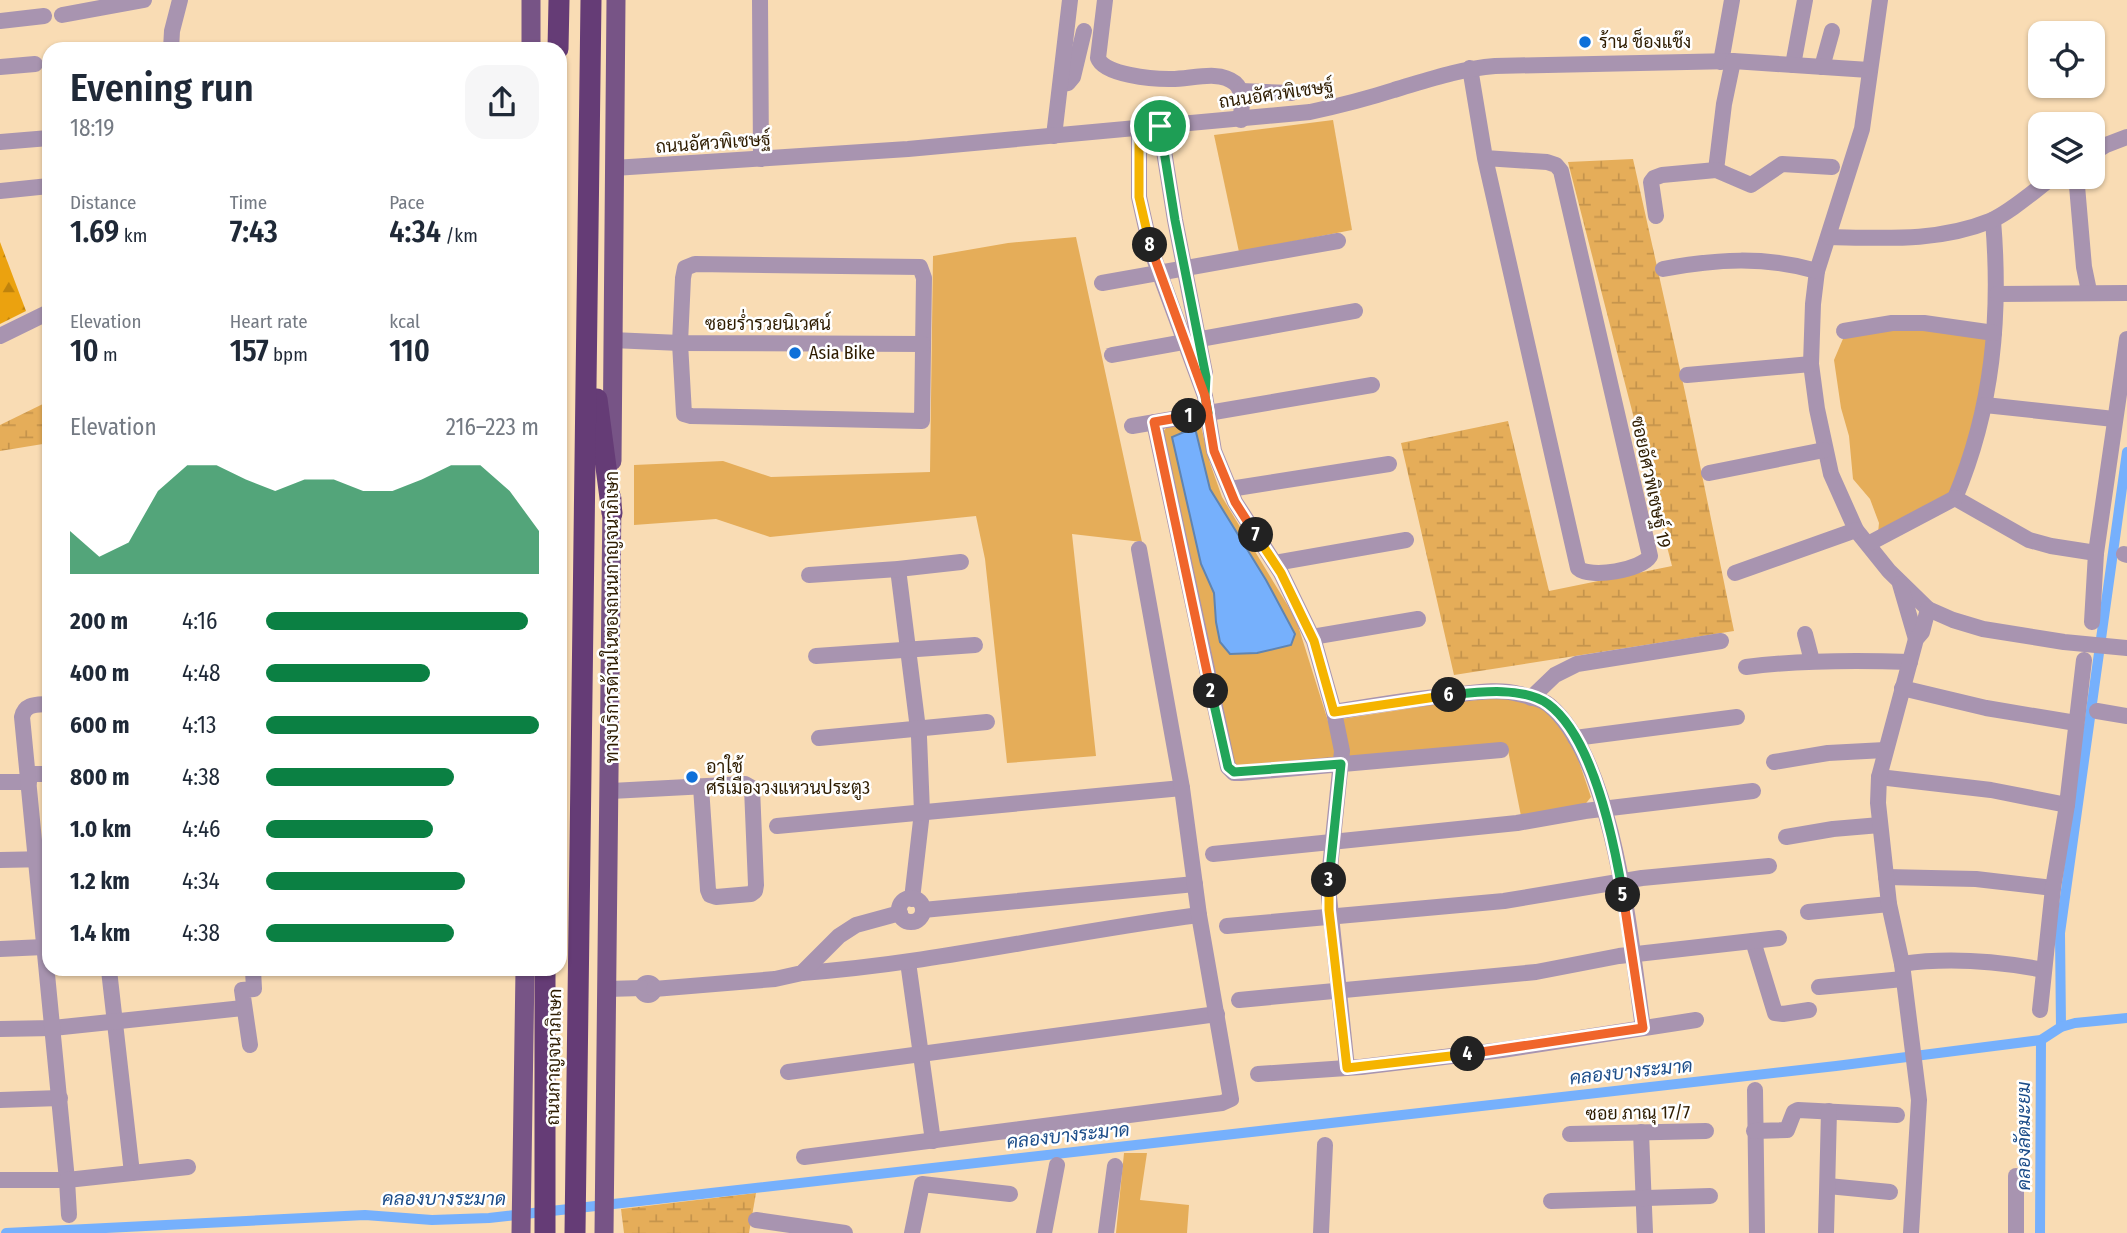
<!DOCTYPE html>
<meta charset="utf-8">
<style>
body{margin:0;font-family:"Fira Sans Condensed",Sarabun,sans-serif;background:#f6f6f7;color:#1f2937;height:100vh;display:flex;flex-direction:column;font-size:26px;white-space:nowrap}
*{box-sizing:border-box;margin:0}
p{font-size:23px;color:#747a83}
.icon{flex:none;width:38px;height:38px;fill:none;stroke:currentColor;stroke-width:2;stroke-linecap:round;stroke-linejoin:round}
.map{position:relative;flex:1;overflow:hidden}
.sheet{position:absolute;left:42px;top:42px;width:525px;height:934px;display:flex;flex-direction:column;background:#fff;border-radius:21px;box-shadow:0 2px 5px #0004}
.sheet>*{flex:none}
.buttons{position:absolute;left:2028px;top:21px;display:grid;gap:14px}
.buttons a{display:grid;place-items:center;width:77px;height:77px;border-radius:14px;background:#fff;box-shadow:0 2px 5px #0004;font-size:35px}
.pin{position:absolute;display:grid;place-items:center;width:60px;height:60px;color:#fff;margin:-30px;border:4px solid #fff;border-radius:50%;box-shadow:0 2px 7px #0007}
.km{position:absolute;width:35px;height:35px;margin:-18px;border-radius:50%;background:#222;color:#fff;font-size:19px;line-height:35px;text-align:center}
.round{display:grid;place-items:center;flex:none;width:74px;height:74px;border-radius:21px;background:#f6f6f7}
.summary{display:flex;align-items:center;justify-content:space-between;height:119px;padding:0 28px}
h1{font-size:38px;font-weight:600;line-height:52px}
.stats{display:grid;grid-template-columns:repeat(3,1fr);gap:10px;height:119px;padding:7px 28px}
.stats div{display:grid;align-content:center}
.stats b{font-size:30px;font-weight:600}
.stats small{font-size:19px;font-weight:400}
.stats p{font-size:19px}
.chart{height:196px;padding:14px 28px}
.chart p{display:flex;justify-content:space-between}
.chart svg{width:100%;height:126px;margin-top:7px;fill:#0b8043;opacity:.7}
ul{padding:0 28px;list-style:none;font-size:23px}
li{display:grid;grid-template-columns:112px 84px 1fr;align-items:center;height:52px}
li i{height:18px;border-radius:9px;background:#0b8043}
.map>svg:first-child{display:block}
.green{fill:#e5ad59}
.forest{fill:url(#forest-firs)}
.wetland{fill:url(#wetland-marsh)}
.water{fill:#76b0fc;stroke:#6084b0;stroke-width:2}
.lines{fill:none;stroke-linecap:round;stroke-linejoin:round}
.canal{stroke:#76b0fc;stroke-width:10}
.minor{stroke:#a894b0;stroke-width:16}
.major{stroke:#775486;stroke-width:19}
.highway{stroke:#653c76;stroke-width:21}
.split-1-casing{stroke:#fff;stroke-width:14}
.split-2-casing{stroke:#fff;stroke-width:14}
.split-3-casing{stroke:#fff;stroke-width:14}
.split-4-casing{stroke:#fff;stroke-width:14}
.split-5-casing{stroke:#fff;stroke-width:14}
.split-6-casing{stroke:#fff;stroke-width:14}
.split-7-casing{stroke:#fff;stroke-width:14}
.split-8-casing{stroke:#fff;stroke-width:14}
.split-9-casing{stroke:#fff;stroke-width:14}
.split-1{stroke:#22a559;stroke-width:9}
.split-2{stroke:#f0652b;stroke-width:9}
.split-3{stroke:#22a559;stroke-width:9}
.split-4{stroke:#f5b400;stroke-width:9}
.split-5{stroke:#f0652b;stroke-width:9}
.split-6{stroke:#22a559;stroke-width:9}
.split-7{stroke:#f5b400;stroke-width:9}
.split-8{stroke:#f0652b;stroke-width:9}
.split-9{stroke:#f5b400;stroke-width:9}
.poi-dot{fill:#0e70d9;stroke:#fff;stroke-width:2.5}
.labels{text-anchor:middle;stroke-width:5;stroke-linejoin:round;paint-order:stroke}
.poi-label{font-size:18px;fill:#2e1c00;stroke:#fff;text-anchor:start}
.street-label{font-size:18px;fill:#2e1c00;stroke:#fff}
.water-label{font-size:19px;font-style:italic;fill:#1c4d89;stroke:#fff}
</style>
<div class="map">
<svg width="2127" height="1233" viewBox="0 0 2127 1233">
<defs>
<pattern id="forest-firs" width="22" height="20" patternUnits="userSpaceOnUse" patternTransform="scale(1.75)"><rect width="22" height="20" fill="#eba20f"/><path d="M5 1l3.5 6h-7zM16 11l3.5 6h-7z" fill="#bf830c"/></pattern>
<pattern id="wetland-marsh" width="20" height="14" patternUnits="userSpaceOnUse" patternTransform="scale(1.75)"><rect width="20" height="14" fill="#e5ad59"/><path d="M1 5h8M5 5V1M11 12h8M15 12V8" fill="none" stroke="#c5944c"/></pattern>
</defs>
<rect width="100%" height="100%" fill="#f9dcb4"/>
<g class="green">
<polygon points="1333,120 1352,230 1239,252 1214,135"/>
<polygon points="1076,237 1142,542 1072,534 1096,756 1007,763 985,559 976,516 770,537 716,519 634,525 634,465 723,461 771,477 930,472 933,256 1008,243"/>
<polygon points="1893,327 1990,335 1961,497 1878,533 1879,523 1870,499 1853,479 1849,436 1841,408 1834,360 1845,334"/>
<polygon points="1200,422 1210,463 1222,497 1296,619 1328,721 1452,702 1516,697 1546,708 1574,747 1591,797 1583,807 1521,816 1507,745 1235,766 1162,433 1167,427"/>
<polygon points="1124,1153 1147,1153 1140,1200 1189,1205 1187,1233 1116,1233"/>
</g>
<polygon class="forest" points="0,242 26,311 0,324"/>
<g class="wetland">
<polygon points="1633,159 1685,392 1734,631 1454,675 1401,443 1508,421 1549,591 1672,566 1568,162"/>
<polygon points="49,401 49,443 0,451 0,425"/>
<polygon points="756,1193 749,1233 624,1233 621,1209"/>
</g>
<polygon class="water" points="1191,429 1196,432 1210,489 1266,580 1295,634 1291,645 1257,653 1230,654 1220,642 1216,622 1214,593 1201,564 1172,437"/>
<g class="lines">
<g class="canal">
<polyline points="2061,1027 2060,933 2127,452"/>
<polyline points="6,1233 365,1215 432,1220 489,1218 1836,1066 2041,1040 2061,1027 2075,1023 2127,1018"/>
<polyline points="2040,1233 2041,1040"/>
</g>
<g class="minor">
<polyline points="760,0 761,159"/>
<path d="M1105 0 1098 58C1104 75 1153 79 1169 79 1189 80 1218 69 1235 83 1245 92 1241 108 1241 120"/>
<polyline points="1880,0 1862,129 1817,271 1813,304 1811,364 1817,409 1831,474 1856,530 1889,571 1928,609 1953,620 1983,629 2064,642 2127,648"/>
<polyline points="62,15 144,0"/>
<polyline points="0,21 44,16"/>
<polyline points="171,49 172,31 180,0"/>
<polyline points="1721,62 1732,0"/>
<polyline points="1793,65 1805,0"/>
<polyline points="0,67 35,64"/>
<polyline points="1822,67 1832,31"/>
<path d="M1470 68 1485 158 1578 568C1590 579 1642 570 1650 556L1561 171 1556 165 1547 162 1485 158"/>
<polyline points="1061,84 1068,83 1073,77 1084,31"/>
<polyline points="1241,91 1292,93"/>
<polyline points="1160,126 1175,220 1205,373"/>
<polyline points="1139,128 1139,197 1151,250 1205,396 1214,451 1235,502 1281,573 1314,641 1334,712 1342,751 1328,887 1347,1068"/>
<polyline points="1054,136 1070,0"/>
<polyline points="0,142 49,138"/>
<polyline points="2093,153 2106,145 2127,137"/>
<path d="M614 168 908 149 1310 112C1338 106 1366 99 1394 90 1428 80 1459 69 1495 66L1733 61 1869 70"/>
<polyline points="1716,170 1724,104 1733,61"/>
<polyline points="2077,186 2084,267 2089,291"/>
<polyline points="0,191 49,186"/>
<polyline points="1656,216 1651,182 1654,178 1662,175 1716,170 1751,185 1782,164 1832,167"/>
<path d="M1993 220C2001 316 1993 408 1955 498L2029 540 2051 546 2096 553"/>
<path d="M1829 237C1884 238 1938 242 1990 221 2011 212 2035 190 2053 177"/>
<polygon points="695,264 920,267 924,278 922,421 691,416 684,414 680,343 683,278 685,268"/>
<path d="M1663 269C1716 259 1765 256 1817 271"/>
<polyline points="1102,283 1338,241"/>
<polyline points="1997,294 2127,293"/>
<polyline points="1844,331 1892,323 1924,323 1994,333"/>
<polyline points="0,336 49,312"/>
<polyline points="612,340 680,343 923,344"/>
<polyline points="1112,355 1355,311"/>
<polyline points="1687,375 1811,364"/>
<polyline points="1985,405 2114,419"/>
<polyline points="1154,422 1228,767 1234,773 1241,773 1501,750"/>
<polyline points="1132,426 1372,385"/>
<polyline points="1709,473 1824,450"/>
<polyline points="1230,489 1389,464"/>
<polyline points="1868,544 1955,498"/>
<polyline points="2124,554 2127,555"/>
<polyline points="1275,563 1406,540"/>
<polyline points="898,569 919,737 922,812 912,899"/>
<polyline points="1735,573 1856,530"/>
<polyline points="809,575 898,569 961,562"/>
<polyline points="1900,584 1916,639"/>
<polyline points="2092,622 2096,553 2127,339"/>
<polyline points="1805,634 1812,661"/>
<polyline points="1312,637 1418,619"/>
<polyline points="816,656 975,645"/>
<path d="M1746 667C1801 660 1854 660 1910 662"/>
<polyline points="1902,688 1986,708 2076,723"/>
<polyline points="1531,698 1555,675 1577,664 1721,641"/>
<polyline points="2097,711 2127,716"/>
<path d="M1334 712C1376 705 1418 698 1461 694 1479 692 1501 689 1519 694 1528 696 1542 699 1549 705 1615 761 1631 944 1643 1028"/>
<polyline points="819,738 987,722"/>
<polyline points="1575,738 1737,717"/>
<polyline points="1774,762 1828,753 1885,750"/>
<polyline points="28,774 49,774"/>
<polyline points="1879,777 1991,790 2067,805"/>
<polyline points="0,782 29,782"/>
<polyline points="611,791 745,784 752,788 756,885 755,891 751,894 716,897 710,895 708,890 701,787"/>
<polyline points="777,826 1182,788"/>
<polyline points="1786,837 1833,829 1880,825"/>
<polyline points="1213,854 1517,823 1585,811 1753,791"/>
<polyline points="0,860 49,859"/>
<polyline points="1886,877 1976,879 2053,888"/>
<circle cx="911" cy="910" r="12"/>
<polyline points="923,910 1195,884"/>
<polyline points="1808,912 1889,904"/>
<polyline points="1227,926 1504,901 1642,878 1769,866"/>
<polyline points="1753,941 1775,1013 1783,1014 1809,1010"/>
<polyline points="0,949 44,947"/>
<polyline points="908,962 933,1141"/>
<path d="M1902 964C1950 957 1996 961 2044 970"/>
<polyline points="109,970 132,1173 188,1167"/>
<path d="M802 973C936 963 1066 932 1199 915"/>
<circle cx="648" cy="989" r="6"/>
<polyline points="1819,987 1903,979"/>
<polyline points="607,989 642,988"/>
<polyline points="654,989 775,979 802,973 839,936 856,925 900,913"/>
<polyline points="1239,1000 1536,972 1619,956 1779,938"/>
<polyline points="2040,1010 2053,888 2067,805 2084,660"/>
<polyline points="0,1029 53,1028 243,1008"/>
<polyline points="250,1045 242,990 254,989 253,970"/>
<polyline points="788,1072 1217,1014"/>
<polyline points="1258,1074 1361,1067 1502,1050 1696,1020"/>
<polyline points="1755,1090 1757,1233"/>
<polyline points="0,1100 60,1098"/>
<polyline points="1754,1131 1787,1130 1794,1112 1798,1110 1897,1115"/>
<polyline points="1641,1132 1645,1233"/>
<polyline points="1570,1134 1706,1131"/>
<polyline points="804,1157 1222,1103 1231,1099 1199,915 1182,788 1139,549"/>
<polyline points="2016,1176 2016,1233"/>
<path d="M0 1180H67L22 717C25 703 37 705 49 704"/>
<polyline points="1828,1186 1890,1192"/>
<polyline points="1551,1201 1710,1196"/>
<polyline points="69,1215 67,1180 132,1173"/>
<polyline points="756,1220 845,1233"/>
<polyline points="912,1233 922,1184 1010,1194"/>
<polyline points="1044,1233 1057,1165"/>
<polyline points="1106,1233 1115,1166"/>
<polyline points="1321,1233 1325,1145"/>
<polyline points="1826,1233 1829,1111"/>
<polyline points="1911,1233 1919,1100 1902,964 1889,904 1878,803 1879,777 1916,639 1922,632 1928,609"/>
</g>
<g class="major">
<polyline points="531,0 531,49"/>
<polyline points="612,461 616,0"/>
<polyline points="521,1233 525,970"/>
<polyline points="604,1233 612,498"/>
</g>
<g class="highway">
<polyline points="558,49 559,0"/>
<polyline points="597,399 612,513"/>
<polyline points="545,970 545,1233"/>
<polyline points="575,1233 591,0"/>
</g>
</g>
<g class="lines">
<defs>
<polyline id="split-1" points="1160,126 1175,220 1206,377 1205,396 1208,413 1189,416"/>
<polyline id="split-2" points="1189,416 1154,422 1211,691"/>
<polyline id="split-3" points="1211,691 1228,767 1234,772 1341,764 1329,880"/>
<polyline id="split-4" points="1329,880 1329,910 1347,1068 1468,1054"/>
<polyline id="split-5" points="1468,1054 1643,1028 1623,895"/>
<path id="split-6" d="M1449 695C1477 692 1523 686 1548 704 1594 738 1614 842 1623 895"/>
<polyline id="split-7" points="1256,535 1281,573 1314,641 1334,712 1449,695"/>
<polyline id="split-8" points="1150,245 1205,396 1214,451 1235,502 1256,535"/>
<polyline id="split-9" points="1150,245 1139,197 1139,128 1160,126"/>
</defs>
<use href="#split-1" class="split-1-casing"/>
<use href="#split-2" class="split-2-casing"/>
<use href="#split-3" class="split-3-casing"/>
<use href="#split-4" class="split-4-casing"/>
<use href="#split-5" class="split-5-casing"/>
<use href="#split-6" class="split-6-casing"/>
<use href="#split-7" class="split-7-casing"/>
<use href="#split-8" class="split-8-casing"/>
<use href="#split-9" class="split-9-casing"/>
<use href="#split-1" class="split-1"/>
<use href="#split-2" class="split-2"/>
<use href="#split-3" class="split-3"/>
<use href="#split-4" class="split-4"/>
<use href="#split-5" class="split-5"/>
<use href="#split-6" class="split-6"/>
<use href="#split-7" class="split-7"/>
<use href="#split-8" class="split-8"/>
<use href="#split-9" class="split-9"/>
</g>
<g class="poi-dot">
<circle cx="1585" cy="42" r="7"/>
<circle cx="795" cy="353" r="7"/>
<circle cx="692" cy="777" r="7"/>
</g>
<g class="labels">
<g class="poi-label">
<text x="1599" y="48">ร้าน ช็องแช๊ง</text>
<text x="809" y="359">Asia Bike</text>
<text x="706" y="773">อาใช้<tspan x="706" dy="21">ศรีเมืองวงแหวนประตู3</tspan></text>
</g>
<g class="street-label">
<text transform="translate(1276 94) rotate(-8)" y="6">ถนนอัศวพิเชษฐ์</text>
<text transform="translate(713 143) rotate(-4)" y="6">ถนนอัศวพิเชษฐ์</text>
<text x="768" y="330">ซอยร่ำรวยนิเวศน์</text>
<text transform="translate(1651 482) rotate(78)" y="6">ซอยอัศวพิเชษฐ์ 19</text>
<text transform="translate(612 617) rotate(-90)" y="6">ทางบริการด้านในของถนนกาญจนาภิเษก</text>
<text transform="translate(554 1057) rotate(-89)" y="6">ถนนกาญจนาภิเษก</text>
<text transform="translate(1638 1113) rotate(-1)" y="6">ซอย ภาณุ 17/7</text>
</g>
<g class="water-label">
<text transform="translate(1631 1071) rotate(-6)" y="7">คลองบางระมาด</text>
<text transform="translate(1068 1135) rotate(-6)" y="7">คลองบางระมาด</text>
<text transform="translate(2023 1136) rotate(-90)" y="7">คลองลัดมะยม</text>
<text x="444" y="1205">คลองบางระมาด</text>
</g>
</g>
</svg>
<div class="buttons">
<a><svg class="icon" aria-label="locate" viewBox="0 0 24 24"><circle cx="12" cy="12" r="6"/><path d="M12 2v4M12 18v4M2 12h4M18 12h4"/></svg></a>
<a><svg class="icon" aria-label="layers" viewBox="0 0 24 24"><path d="M12 4l9 5-9 5-9-5zM3 14l9 5 9-5"/></svg></a>
</div>
<div class="pin" style="left:1160px;top:126px;background:#1e9e55"><svg class="icon" aria-label="arrive" viewBox="0 0 24 24"><path d="M6 21V4h12l-3 4 3 4H6"/></svg></div>
<b class="km" style="left:1189px;top:416px">1</b>
<b class="km" style="left:1211px;top:691px">2</b>
<b class="km" style="left:1329px;top:880px">3</b>
<b class="km" style="left:1468px;top:1054px">4</b>
<b class="km" style="left:1623px;top:895px">5</b>
<b class="km" style="left:1449px;top:695px">6</b>
<b class="km" style="left:1256px;top:535px">7</b>
<b class="km" style="left:1150px;top:245px">8</b>
<section class="sheet">
<div class="summary"><div><h1>Evening run</h1><p>18:19</p></div><a class="round"><svg class="icon" aria-label="share" viewBox="0 0 24 24"><path d="M12 15V3M7 8l5-5 5 5M5 13v7h14v-7"/></svg></a></div>
<div class="stats">
<div><p>Distance</p><b>1.69<small> km</small></b></div>
<div><p>Time</p><b>7:43</b></div>
<div><p>Pace</p><b>4:34<small> /km</small></b></div>
</div>
<div class="stats">
<div><p>Elevation</p><b>10<small> m</small></b></div>
<div><p>Heart rate</p><b>157<small> bpm</small></b></div>
<div><p>kcal</p><b>110</b></div>
</div>
<div class="chart"><p><span>Elevation</span>216–223 m</p>
<svg viewBox="0 0 160 44" preserveAspectRatio="none"><path d="M0 44V29L10 38L20 33L30 15L40 6L50 6L60 11L70 15L80 11L90 11L100 15L110 15L120 11L130 6L140 6L150 15L160 29V44z"/></svg>
</div>
<ul>
<li><b>200 m</b>4:16<i style="width:96%"></i></li>
<li><b>400 m</b>4:48<i style="width:60%"></i></li>
<li><b>600 m</b>4:13<i style="width:100%"></i></li>
<li><b>800 m</b>4:38<i style="width:69%"></i></li>
<li><b>1.0 km</b>4:46<i style="width:61%"></i></li>
<li><b>1.2 km</b>4:34<i style="width:73%"></i></li>
<li><b>1.4 km</b>4:38<i style="width:69%"></i></li>
</ul>
</section>
</div>
